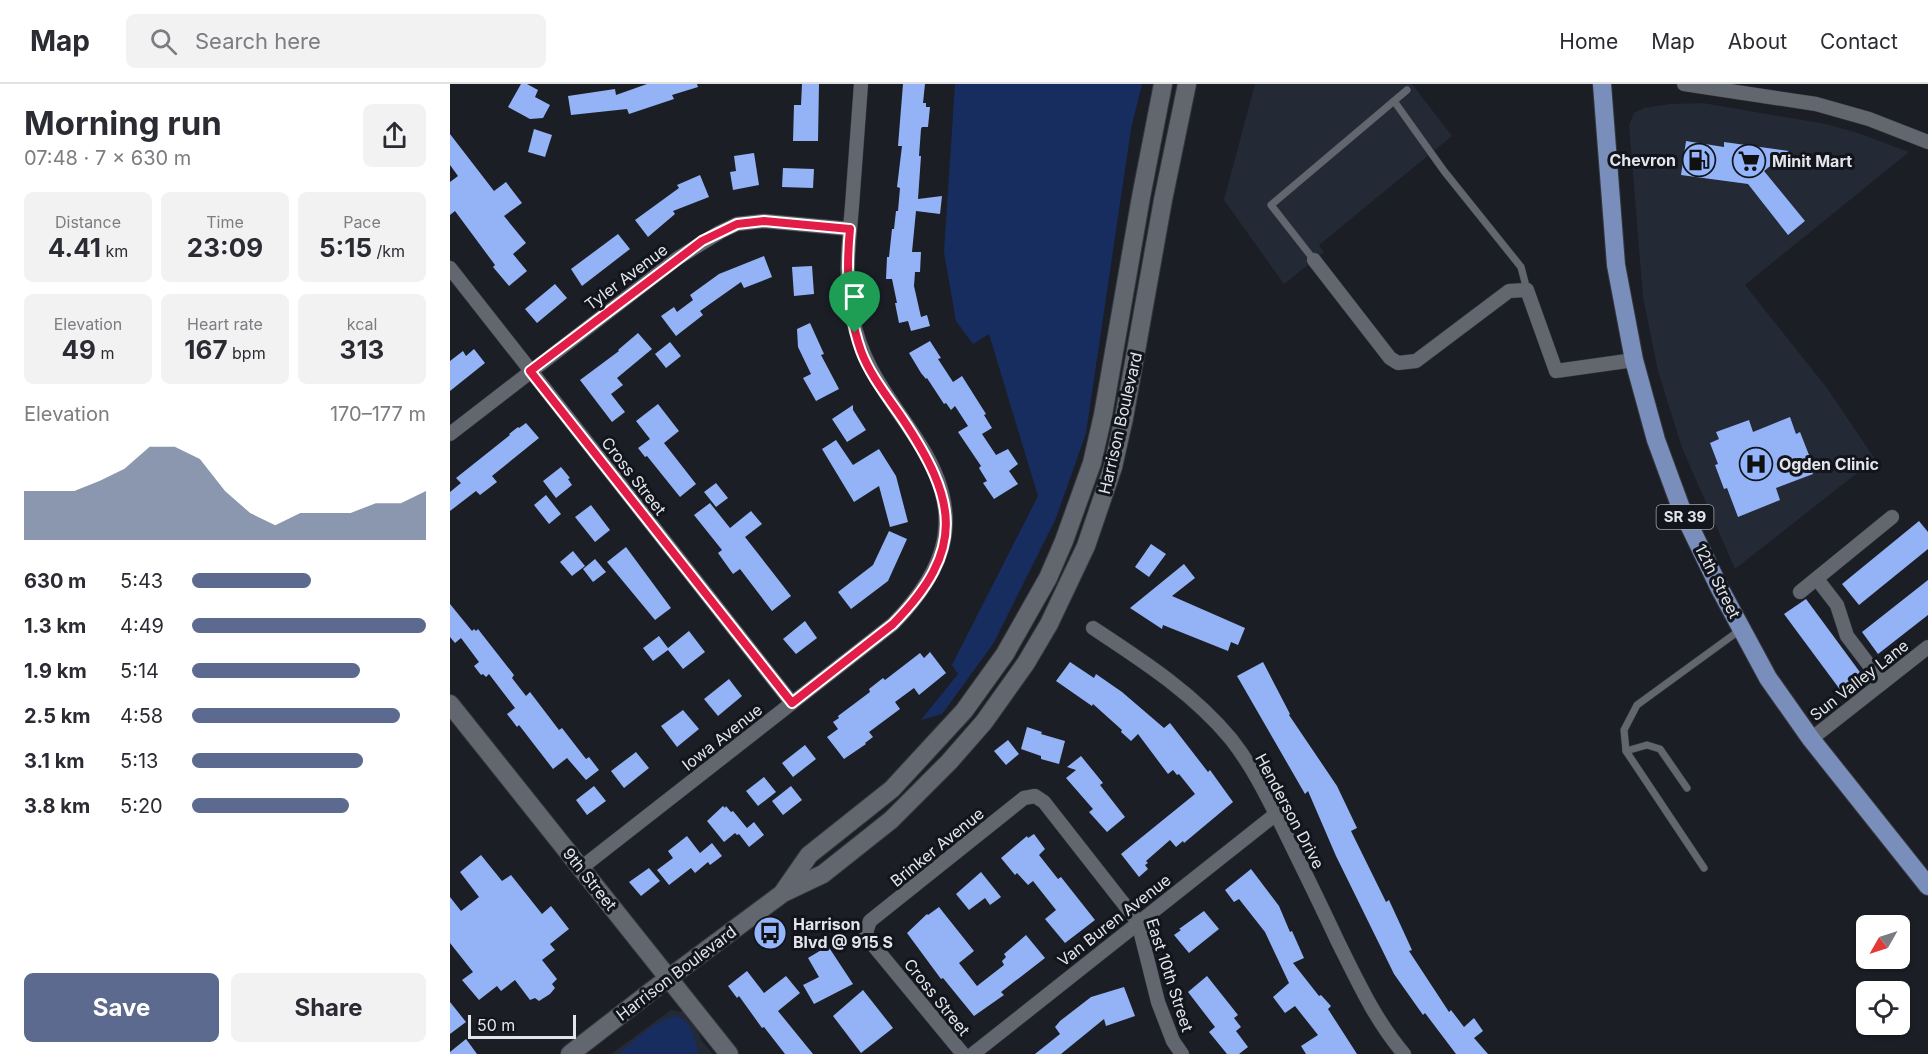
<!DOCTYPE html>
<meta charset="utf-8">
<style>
body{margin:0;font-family:Inter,sans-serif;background:#f2f2f3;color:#2b2b33;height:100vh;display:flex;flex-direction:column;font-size:22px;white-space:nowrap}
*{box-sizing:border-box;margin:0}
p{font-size:20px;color:#7c7c81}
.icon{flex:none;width:33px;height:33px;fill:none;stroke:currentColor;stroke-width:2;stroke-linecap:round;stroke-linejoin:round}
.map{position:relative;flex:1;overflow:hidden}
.sheet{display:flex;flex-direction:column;background:#fff;width:450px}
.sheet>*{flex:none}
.needle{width:39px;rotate:231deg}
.controls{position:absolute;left:1406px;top:831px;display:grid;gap:12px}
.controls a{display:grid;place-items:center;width:54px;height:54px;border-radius:9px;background:#fff;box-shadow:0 2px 4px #0004;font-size:30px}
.scale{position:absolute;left:18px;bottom:15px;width:108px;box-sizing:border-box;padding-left:6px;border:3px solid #e3e5ea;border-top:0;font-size:16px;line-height:21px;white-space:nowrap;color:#e3e5ea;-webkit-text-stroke:4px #12151b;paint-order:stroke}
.pin{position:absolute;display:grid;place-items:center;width:51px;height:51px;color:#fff;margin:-62px -26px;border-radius:50% 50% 50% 0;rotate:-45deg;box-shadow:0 0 6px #0007}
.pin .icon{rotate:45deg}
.round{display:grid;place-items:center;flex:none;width:63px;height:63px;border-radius:9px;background:#f2f2f3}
.overview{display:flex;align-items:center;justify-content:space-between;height:102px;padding:0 24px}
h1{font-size:33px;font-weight:700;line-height:45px}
.stats{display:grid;grid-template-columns:repeat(3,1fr);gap:9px;height:102px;padding:6px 24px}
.stats div{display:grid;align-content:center;border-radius:9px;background:#f2f2f3;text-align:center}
.stats b{font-size:26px;font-weight:700}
.stats small{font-size:16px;font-weight:400}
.stats p{font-size:16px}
.chart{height:168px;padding:12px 24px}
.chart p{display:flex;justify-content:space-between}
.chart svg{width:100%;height:108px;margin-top:6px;fill:#5b6a8e;opacity:.7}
.primary-button{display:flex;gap:12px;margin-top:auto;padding:12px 24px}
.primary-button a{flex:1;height:69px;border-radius:9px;background:#5b6a8e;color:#fff;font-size:24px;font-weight:700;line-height:69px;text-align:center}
.primary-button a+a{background:#f2f2f3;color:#2b2b33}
ul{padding:0 24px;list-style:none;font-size:20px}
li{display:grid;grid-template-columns:96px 72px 1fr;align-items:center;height:45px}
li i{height:15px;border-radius:8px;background:#5b6a8e}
header{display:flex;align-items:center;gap:36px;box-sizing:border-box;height:84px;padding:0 30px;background:#fff;border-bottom:2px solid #e1e1e2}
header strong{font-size:28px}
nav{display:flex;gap:33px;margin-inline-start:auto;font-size:21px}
.search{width:420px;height:54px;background:#f2f2f3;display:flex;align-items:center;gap:15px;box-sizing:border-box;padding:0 21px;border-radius:9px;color:#7c7c81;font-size:22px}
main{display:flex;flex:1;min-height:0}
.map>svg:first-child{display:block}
.built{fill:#232935}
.green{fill:#182d5f}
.building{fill:#93b3f6}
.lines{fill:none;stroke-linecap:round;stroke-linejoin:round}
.lane-casing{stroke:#37393e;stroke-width:8}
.street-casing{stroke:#37393e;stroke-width:15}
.secondary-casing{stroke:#37393e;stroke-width:20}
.primary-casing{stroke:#37393e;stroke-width:20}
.lane{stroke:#62666f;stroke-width:7}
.street{stroke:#62666f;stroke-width:14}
.secondary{stroke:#62666f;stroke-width:18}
.primary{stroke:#798ebb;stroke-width:18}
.route-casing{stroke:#fff;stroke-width:12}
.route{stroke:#e11d48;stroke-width:8}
.labels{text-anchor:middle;stroke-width:6;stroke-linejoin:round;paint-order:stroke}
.shield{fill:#12151b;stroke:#a4a7ac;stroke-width:1.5}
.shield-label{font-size:15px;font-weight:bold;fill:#e3e5ea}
.poi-label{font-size:16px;font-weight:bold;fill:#e3e5ea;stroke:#12151b;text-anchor:start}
.street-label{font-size:16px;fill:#e3e5ea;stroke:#12151b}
</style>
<header>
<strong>Map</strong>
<div class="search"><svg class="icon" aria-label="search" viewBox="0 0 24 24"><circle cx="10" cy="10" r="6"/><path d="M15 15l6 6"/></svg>Search here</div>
<nav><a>Home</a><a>Map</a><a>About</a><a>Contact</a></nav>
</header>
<main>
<section class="sheet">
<div class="overview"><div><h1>Morning run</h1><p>07:48 · 7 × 630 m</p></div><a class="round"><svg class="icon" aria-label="share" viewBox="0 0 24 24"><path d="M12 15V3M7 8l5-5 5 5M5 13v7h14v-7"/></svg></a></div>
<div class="stats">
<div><p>Distance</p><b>4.41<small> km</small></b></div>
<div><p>Time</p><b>23:09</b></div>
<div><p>Pace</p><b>5:15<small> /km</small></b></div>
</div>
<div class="stats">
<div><p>Elevation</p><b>49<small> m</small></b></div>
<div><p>Heart rate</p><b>167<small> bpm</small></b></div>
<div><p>kcal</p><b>313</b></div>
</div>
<div class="chart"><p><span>Elevation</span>170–177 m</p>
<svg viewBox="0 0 160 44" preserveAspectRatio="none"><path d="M0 44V24L10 24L20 24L30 20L40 15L50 6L60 6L70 11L80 24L90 33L100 38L110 33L120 33L130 33L140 29L150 29L160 24V44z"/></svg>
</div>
<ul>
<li><b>630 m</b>5:43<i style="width:51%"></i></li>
<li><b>1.3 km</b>4:49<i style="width:100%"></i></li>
<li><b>1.9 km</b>5:14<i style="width:72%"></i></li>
<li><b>2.5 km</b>4:58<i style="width:89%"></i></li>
<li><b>3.1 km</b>5:13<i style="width:73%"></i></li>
<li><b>3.8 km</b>5:20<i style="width:67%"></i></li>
</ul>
<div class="primary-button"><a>Save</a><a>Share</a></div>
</section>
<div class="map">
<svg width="1478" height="970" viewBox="0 0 1478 970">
<rect width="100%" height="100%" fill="#1b1e25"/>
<g class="built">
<polygon points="805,0 962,0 1002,52 869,161 874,168 834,200 774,116"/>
<polygon points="1253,19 1376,40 1411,50 1459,68 1295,201 1377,304 1425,375 1285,485 1232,364 1208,287 1193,213 1179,41 1184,29 1194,24 1220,20"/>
<polygon points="221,926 235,928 245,940 252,957 263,970 161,970"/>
</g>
<g class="green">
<polygon points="505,0 692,0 681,45 636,349 606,434 543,560 492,630 471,636 508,590 502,581 588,412 539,250 523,260 506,237 494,168"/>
<path d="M227 932C243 939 245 954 248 970H168C185 957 205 935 227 932Z"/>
</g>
<g class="building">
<polygon points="71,0 77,0 88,6 85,13 100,21 93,34 80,35 58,23"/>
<polygon points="197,0 247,0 248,3 222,11 224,15 179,30 177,25 121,31 118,12 165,5 166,11"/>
<polygon points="352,0 369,0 368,57 343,57 344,21 351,21"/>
<polygon points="453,0 475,0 473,19 476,19 476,23 480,23 478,43 472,43 471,45 469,72 471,72 468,115 492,112 490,130 466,127 462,168 471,168 470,188 465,188 464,202 471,233 477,231 480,242 461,247 458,237 449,239 445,219 447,219 442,195 436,195 437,173 439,173 442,145 444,145 446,127 448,127 450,104 447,103 452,62 448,62"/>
<polygon points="84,45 102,51 95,73 78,68"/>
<polygon points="0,50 44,107 56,98 72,119 54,132 76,159 63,170 77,187 59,202 43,183 45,181 5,127 0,131 0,98 8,92 0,81"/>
<polygon points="1236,57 1274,63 1274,58 1339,67 1314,87 1355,137 1338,151 1298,100 1231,91"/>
<polygon points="304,69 309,101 283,106 280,88 286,87 284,72"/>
<polygon points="333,84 364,85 363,104 332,103"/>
<polygon points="250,91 259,113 223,127 225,130 198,153 185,136 229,104 227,101"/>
<polygon points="168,150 180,165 132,202 121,185"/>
<polygon points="314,172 322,193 294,204 291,198 250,227 253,231 226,252 211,232 224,223 227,228 243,216 240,211 269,190"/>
<polygon points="362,182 364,210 344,212 342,183"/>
<polygon points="105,200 117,214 87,239 75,225"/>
<polygon points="360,239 374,270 371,271 389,305 366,317 353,294 361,290 348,263 347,245"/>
<polygon points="188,249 202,265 167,294 173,301 161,310 175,328 162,338 130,296 169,267 168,266"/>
<polygon points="480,257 491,274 488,275 503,298 512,292 536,330 534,331 542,344 532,350 546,371 558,365 568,380 559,387 568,400 544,415 533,399 537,397 529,384 531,382 508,348 518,342 505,322 501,326 496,319 494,320 477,294 476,295 471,289 459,269"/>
<polygon points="220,258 231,272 216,284 205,270"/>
<polygon points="24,265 35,279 0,307 0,277 13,267 16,272"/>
<polygon points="208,320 229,347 214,359 246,400 230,413 197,372 195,373 188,364 200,355 186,337"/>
<polygon points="403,321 403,326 416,346 397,358 382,335"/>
<polygon points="1340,333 1346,350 1350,348 1359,371 1356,373 1363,390 1326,404 1330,416 1288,433 1277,404 1274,405 1265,381 1268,380 1260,359 1269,355 1266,348 1299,336 1303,348"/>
<polygon points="76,339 89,354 42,392 47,398 30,411 26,407 0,427 0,408 11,399 6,394 60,351 59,350 68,343 69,344"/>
<polygon points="386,356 403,381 429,365 446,392 458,438 440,443 429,402 404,418 372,365"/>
<polygon points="111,383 120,394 118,395 122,401 106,414 93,397"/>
<polygon points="266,399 278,414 266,423 254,408"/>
<polygon points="96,411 111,430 99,440 84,421"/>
<polygon points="260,419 280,444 301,427 312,440 295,453 341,512 322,527 290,485 283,490 268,469 272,466 244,431"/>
<polygon points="141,421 160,446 145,458 125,433"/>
<polygon points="1469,437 1478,448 1478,465 1409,521 1392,500"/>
<polygon points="439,447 457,455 438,497 401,525 388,508 423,481"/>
<polygon points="701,460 716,470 699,493 685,483"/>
<polygon points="176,463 221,524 205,536 157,478"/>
<polygon points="123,467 135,482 122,492 110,478"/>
<polygon points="145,475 156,488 143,498 133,485"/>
<polygon points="734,480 745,494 722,512 795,544 788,561 781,558 778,567 713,541 712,545 680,524"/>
<polygon points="1478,496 1478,531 1428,570 1412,548"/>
<polygon points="1356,515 1415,595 1394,611 1334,530"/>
<polygon points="0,520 22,547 24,545 26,547 28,545 64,591 62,594 76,612 80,608 109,646 112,644 136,675 139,673 149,686 136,696 117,674 103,685 69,641 67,643 57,630 65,624 39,590 36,593 33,590 31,591 24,582 29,578 11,554 5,559 0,553"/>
<polygon points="355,537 367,554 346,570 333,555"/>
<polygon points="239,547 255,568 233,585 218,566 203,577 193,564 209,552 218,564"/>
<polygon points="480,568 496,589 469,611 464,604 445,618 450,625 419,648 423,653 415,659 416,660 394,675 377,653 388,645 383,638 389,634 388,632 420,608 419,605 433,594 435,596 470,569 474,574"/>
<polygon points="620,578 644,594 646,590 672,608 714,644 720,639 758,688 760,686 783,718 734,759 733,757 726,763 720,756 696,777 698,779 695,781 698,785 689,793 671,770 745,710 729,690 727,691 723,686 718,690 688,650 681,657 671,648 672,646 643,620 642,622 606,597"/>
<polygon points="813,578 840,630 839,631 887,702 907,744 901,747 936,818 939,816 962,866 959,867 999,928 1001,926 1014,943 1024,934 1033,947 1024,954 1038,970 1006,970 975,929 973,931 944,890 886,772 858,707 855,710 787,592"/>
<polygon points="279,595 292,612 268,632 254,615"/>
<polygon points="233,626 249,645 227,663 211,642"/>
<polygon points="577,643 592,648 591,650 615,657 609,680 591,675 591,672 571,665"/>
<polygon points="558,656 569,670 556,681 544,667"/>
<polygon points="355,661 366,675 343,693 332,679"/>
<polygon points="186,668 199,684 174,704 161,687"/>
<polygon points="631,672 653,699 650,701 675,733 657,748 639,728 643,725 616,694 626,686 617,683"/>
<polygon points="314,693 326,708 308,722 296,707"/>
<polygon points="144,702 156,717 137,731 126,716"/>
<polygon points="341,702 352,716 333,731 322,717"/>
<polygon points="273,722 275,724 276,722 281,728 283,727 297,744 304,738 314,751 299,763 289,750 287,751 285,749 274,758 257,737"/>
<polygon points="584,750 595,765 589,771 608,795 611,793 645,836 615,859 595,835 606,826 583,797 578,801 567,789 565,791 551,774 577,752 578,754"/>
<polygon points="237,752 250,769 262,759 272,772 260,781 258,778 245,789 241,784 219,801 207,786 223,774 218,767"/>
<polygon points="31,771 52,797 61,791 92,830 101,822 119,845 100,860 105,866 92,876 107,895 102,900 105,904 100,910 89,917 85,914 80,916 65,896 51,907 47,902 29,916 12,896 23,888 0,859 0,813 11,827 29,813 10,788"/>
<polygon points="199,784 210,797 191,812 179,798"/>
<polygon points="801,785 829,822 840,848 842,847 854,874 843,879 869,912 871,911 881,922 878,925 907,970 856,970 851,962 868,951 845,922 835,929 823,913 839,899 815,848 789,815 784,818 775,806"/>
<polygon points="531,788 551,813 540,821 535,814 519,826 506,810"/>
<polygon points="489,823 524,867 509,879 527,902 554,881 552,877 556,873 554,870 576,851 595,874 551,908 554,911 524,932 493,894 491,895 457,849 477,830 478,831"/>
<polygon points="754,827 769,845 739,869 724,851 731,846 729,845"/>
<polygon points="378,862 403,900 364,920 353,901 369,893 358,874"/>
<polygon points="297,887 314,909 336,892 350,909 328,927 363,970 335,970 314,943 312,944 289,912 287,914 278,902"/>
<polygon points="757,892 788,931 784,934 791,943 786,947 798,963 789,970 777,970 759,948 765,943 738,908"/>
<polygon points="674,903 685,932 656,942 654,935 611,970 585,970 610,950 605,943 610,937 641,913"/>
<polygon points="413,906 443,944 411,969 383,932"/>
<polygon points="0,918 16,938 0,950"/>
<polygon points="16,955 27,970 0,970 0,968"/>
</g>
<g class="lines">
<defs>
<g id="lane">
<polyline points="944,17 994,87 1071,183 1077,206"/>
<polyline points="864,176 821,121 957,6"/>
<polyline points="1176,667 1197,661 1210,665 1237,704"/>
<polyline points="1254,784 1176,667 1174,646 1187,621 1290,546"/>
</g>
<g id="street">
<polyline points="1234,0 1366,20 1419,35 1478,58"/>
<polyline points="864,176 940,274 948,279 966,277 1059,207 1077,206 1106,287 1184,276"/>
<polyline points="0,184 342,619"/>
<polyline points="0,350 228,174 270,148 287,140 314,137 400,145"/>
<polyline points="1367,495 1387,521 1397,552 1432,598"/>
<polyline points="1350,508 1442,433"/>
<path d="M643 544C693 577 743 609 781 655 803 683 818 714 834 746 852 783 870 819 887 856 907 896 925 936 954 970"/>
<polyline points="1361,655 1478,563"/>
<path d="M131 784 443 540C497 485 515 432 471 362 442 316 413 286 402 231 394 195 399 158 402 122 405 81 408 41 411 0"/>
<polyline points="513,970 419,856 416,848 420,837 574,714 585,712 594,718 688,838 708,918 723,957 732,970"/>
<polyline points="523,970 826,730"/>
</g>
<g id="secondary">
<polyline points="0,620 279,970"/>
<polyline points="334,807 359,771 442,705 514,627 555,570 598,494 614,457 642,379 653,331 691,113 713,0"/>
<polyline points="120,970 204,905 333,809 373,790 441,736 499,678 534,638 576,579 599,540 636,462 663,383 674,334 713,116 737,0"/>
</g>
<polyline id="primary" points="1152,0 1166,181 1184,276 1206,356 1231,424 1270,505 1318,594 1361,655 1478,802"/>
</defs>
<use href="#lane" class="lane-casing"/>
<use href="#street" class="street-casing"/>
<use href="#secondary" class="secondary-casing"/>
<use href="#primary" class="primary-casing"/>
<use href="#lane" class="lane"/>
<use href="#street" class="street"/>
<use href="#secondary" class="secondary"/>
<use href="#primary" class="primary"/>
</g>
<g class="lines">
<defs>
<path id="route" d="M314 137 400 145C396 186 397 228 411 267 420 291 437 312 452 334 507 416 517 465 443 540L342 619 80 287 252 157 287 140Z"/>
</defs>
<use href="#route" class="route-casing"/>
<use href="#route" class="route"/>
</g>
<defs>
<symbol id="fuel-disc" viewBox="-11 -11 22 22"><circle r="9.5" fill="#95b6fd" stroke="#12151b"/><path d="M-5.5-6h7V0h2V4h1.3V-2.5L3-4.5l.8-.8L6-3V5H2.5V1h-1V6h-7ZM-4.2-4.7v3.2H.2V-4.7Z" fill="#111"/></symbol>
<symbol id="supermarket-disc" viewBox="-11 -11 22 22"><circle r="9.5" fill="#95b6fd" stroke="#12151b"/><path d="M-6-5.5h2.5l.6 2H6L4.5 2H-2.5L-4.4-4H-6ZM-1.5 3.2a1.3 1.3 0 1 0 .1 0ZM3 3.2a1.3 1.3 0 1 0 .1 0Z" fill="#111"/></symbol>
<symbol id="hospital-disc" viewBox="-11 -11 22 22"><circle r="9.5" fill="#95b6fd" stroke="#12151b"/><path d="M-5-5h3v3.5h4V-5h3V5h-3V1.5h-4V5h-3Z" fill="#111"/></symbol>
<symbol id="bus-disc" viewBox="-11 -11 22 22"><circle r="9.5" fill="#95b6fd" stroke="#12151b"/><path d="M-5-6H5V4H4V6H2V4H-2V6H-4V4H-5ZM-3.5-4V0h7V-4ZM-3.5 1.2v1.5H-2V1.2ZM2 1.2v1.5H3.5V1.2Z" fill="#111"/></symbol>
</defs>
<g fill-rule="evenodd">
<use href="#fuel-disc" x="1230" y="57" width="38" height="38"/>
<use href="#supermarket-disc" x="1280" y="58" width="38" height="38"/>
<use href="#hospital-disc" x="1287" y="361" width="38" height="38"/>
<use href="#bus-disc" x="301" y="830" width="38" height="38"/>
</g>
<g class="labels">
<rect class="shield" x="1206.5" y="421" width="57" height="24" rx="4.5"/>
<g class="shield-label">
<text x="1235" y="438">SR 39</text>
</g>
<g class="poi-label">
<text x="1226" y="82" text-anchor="end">Chevron</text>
<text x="1322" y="83">Minit Mart</text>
<text x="1329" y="386">Ogden Clinic</text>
<text x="343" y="846">Harrison<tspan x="343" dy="18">Blvd @ 915 S</tspan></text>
</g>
<g class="street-label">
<text transform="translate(176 193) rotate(-37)" y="6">Tyler Avenue</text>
<text transform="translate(670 339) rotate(-77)" y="6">Harrison Boulevard</text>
<text transform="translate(184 392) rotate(52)" y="6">Cross Street</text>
<text transform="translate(1268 497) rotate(63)" y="6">12th Street</text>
<text transform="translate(1409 596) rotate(-38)" y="6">Sun Valley Lane</text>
<text transform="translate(272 653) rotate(-38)" y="6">Iowa Avenue</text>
<text transform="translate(840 727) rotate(62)" y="6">Henderson Drive</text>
<text transform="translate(487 763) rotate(-39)" y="6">Brinker Avenue</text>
<text transform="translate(140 795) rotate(51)" y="6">9th Street</text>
<text transform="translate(664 836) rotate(-38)" y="6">Van Buren Avenue</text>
<text transform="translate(226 889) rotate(-37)" y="6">Harrison Boulevard</text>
<text transform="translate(720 891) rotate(72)" y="6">East 10th Street</text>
<text transform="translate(487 913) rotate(51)" y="6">Cross Street</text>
</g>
</g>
</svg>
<div class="controls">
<a><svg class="needle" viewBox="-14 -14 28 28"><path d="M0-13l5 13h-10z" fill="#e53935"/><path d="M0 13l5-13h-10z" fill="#7c7c81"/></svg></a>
<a><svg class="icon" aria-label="locate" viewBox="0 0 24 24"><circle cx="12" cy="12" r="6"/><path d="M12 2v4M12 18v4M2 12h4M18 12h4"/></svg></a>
</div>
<div class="scale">50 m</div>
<div class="pin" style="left:405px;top:249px;background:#1e9e55"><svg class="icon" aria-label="arrive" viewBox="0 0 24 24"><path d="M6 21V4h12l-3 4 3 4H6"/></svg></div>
</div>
</main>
